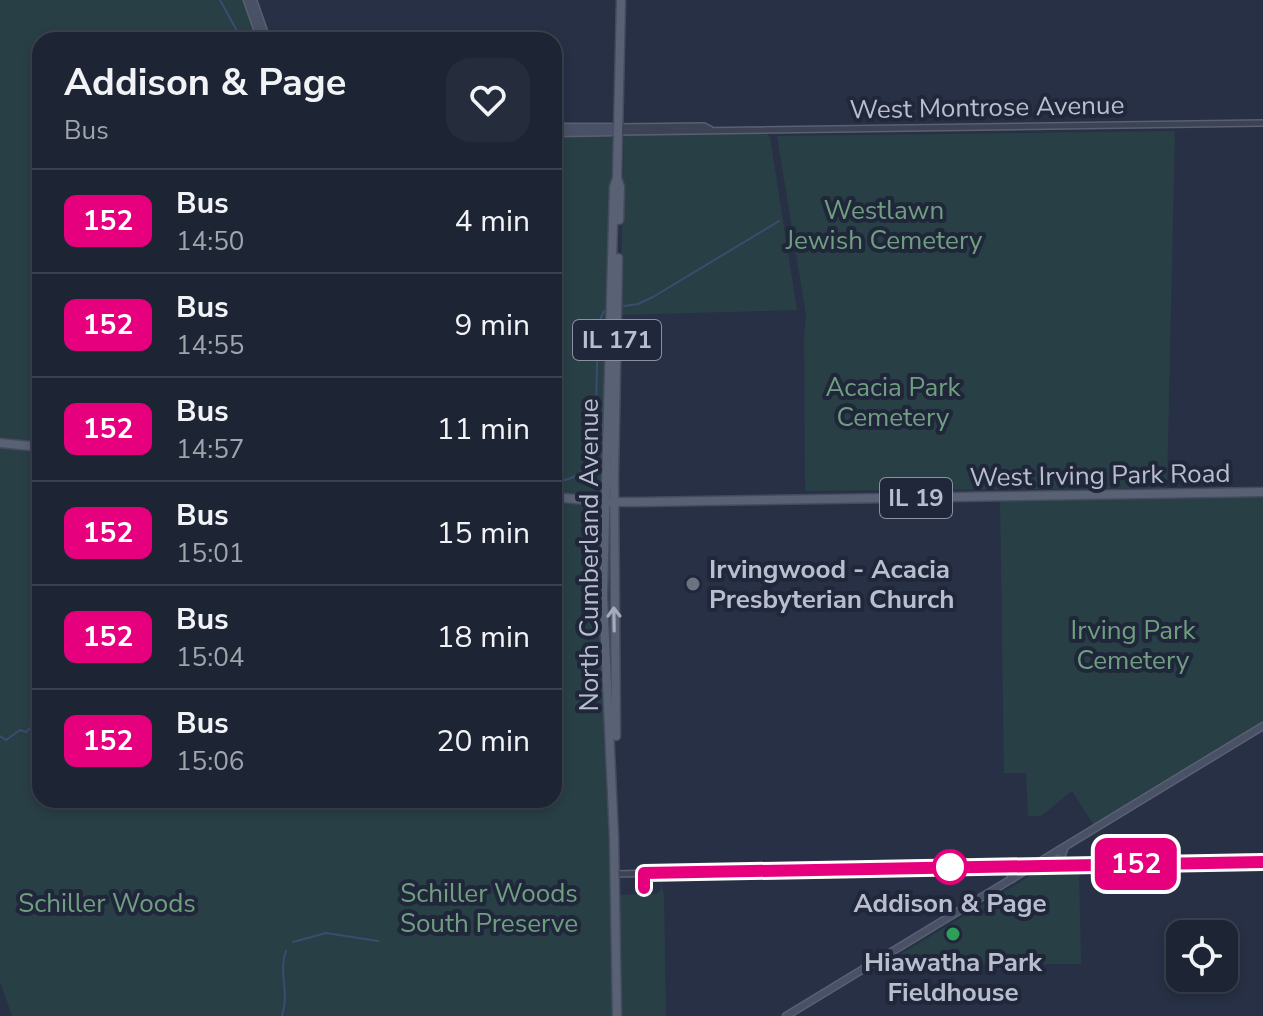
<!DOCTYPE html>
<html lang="en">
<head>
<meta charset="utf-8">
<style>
	body { margin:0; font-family:"Nunito Sans",sans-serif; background:#252c3c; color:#f1f3f6; height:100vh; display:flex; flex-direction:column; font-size:30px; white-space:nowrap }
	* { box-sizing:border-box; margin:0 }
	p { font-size:26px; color:#a0a4ac }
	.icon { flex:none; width:44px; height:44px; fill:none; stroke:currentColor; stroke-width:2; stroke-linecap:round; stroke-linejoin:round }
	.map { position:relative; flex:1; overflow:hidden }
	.details { position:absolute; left:32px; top:32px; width:530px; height:776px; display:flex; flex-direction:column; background:#1d2434; border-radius:24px; box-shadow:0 4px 12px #0003,0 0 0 2px #3b414f }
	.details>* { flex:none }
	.badge { padding:0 16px; border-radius:12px; font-size:28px; line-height:52px }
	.fabs { position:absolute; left:1166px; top:920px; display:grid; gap:16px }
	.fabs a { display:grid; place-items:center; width:72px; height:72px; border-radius:16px; background:#1d2434; box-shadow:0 4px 12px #0003,0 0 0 2px #3b414f; font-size:40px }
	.map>.badge { position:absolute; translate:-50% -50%; box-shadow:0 0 0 4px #fff }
	.round { display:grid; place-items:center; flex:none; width:84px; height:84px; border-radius:24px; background:#252c3c }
	.head { display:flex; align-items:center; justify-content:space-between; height:136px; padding:0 32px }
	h1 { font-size:38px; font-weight:700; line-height:60px }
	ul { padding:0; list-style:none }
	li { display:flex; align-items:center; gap:24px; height:104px; padding:0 32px; border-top:2px solid #3b414f }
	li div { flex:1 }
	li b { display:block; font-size:30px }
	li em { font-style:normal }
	li .badge { min-width:88px; font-weight:700; text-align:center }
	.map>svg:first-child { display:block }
</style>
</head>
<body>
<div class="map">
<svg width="1263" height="1016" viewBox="0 0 1263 1016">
	<rect width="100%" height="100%" fill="#273045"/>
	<!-- green -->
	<g fill="#293f46">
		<polygon points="0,0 245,0 259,40 40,40 40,445 0,441"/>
		<polygon points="1175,131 1167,488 805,491 804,337 806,315 777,136"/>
		<polygon points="765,132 770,137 797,310 620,315 624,137 629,135"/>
		<polygon points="554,135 606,135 612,137 613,143 603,493 596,496 554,493"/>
		<polygon points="0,447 40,451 40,800 554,800 554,502 601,508 615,1016 12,1016 0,982"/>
		<polygon points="1263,496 1263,722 1095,827 1072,791 1041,816 1028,816 1026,773 1004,773 1000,500"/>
		<polygon points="1079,869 1081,964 899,965 899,955 1040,870"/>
		<polygon points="660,877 664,895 666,1016 622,1016 619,895 641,894 641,890 648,895 657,894 661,890"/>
	</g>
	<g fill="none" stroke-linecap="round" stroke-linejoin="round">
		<!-- stream -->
		<g stroke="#3c4b6e" stroke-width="2">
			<polyline points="220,0 242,40"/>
			<polyline points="624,306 638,304 653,297 779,221"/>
			<path d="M554,481C574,482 588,469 595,451L598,324L604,311"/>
			<polyline points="0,736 6,740 20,730 26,732 30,728 40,726"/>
			<polyline points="293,942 326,933 378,941"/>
			<path d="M282,1016C290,990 278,973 286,951"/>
		</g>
		<defs>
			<g id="tertiary">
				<polyline points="618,127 704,126 710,129"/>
				<polyline points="618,132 1263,123"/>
				<polyline points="614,874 1263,862"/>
			</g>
			<g id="secondary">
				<polyline points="247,0 261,40"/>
				<polyline points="253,0 267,40"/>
				<polyline points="554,127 618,127"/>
				<polyline points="554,133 618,132"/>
				<polyline points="1064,849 1061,858 1065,865"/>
				<polyline points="1003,866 1008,868 1012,879"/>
				<polyline points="786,1016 1263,726"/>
			</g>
			<g id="primary">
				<polyline points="617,178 620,187 619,220"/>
				<polyline points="0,443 40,447"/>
				<polyline points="554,497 605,502 640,502 1263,492"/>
				<polyline points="616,736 614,477 618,258"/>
				<polyline points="617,1016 614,837 603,596 614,187 617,178 621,0"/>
			</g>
		</defs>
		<!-- tertiary casing -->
		<use href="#tertiary" stroke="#5a6072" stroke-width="8"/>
		<!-- secondary casing -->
		<use href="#secondary" stroke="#5a6072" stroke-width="9"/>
		<!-- primary casing -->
		<use href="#primary" stroke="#454b5e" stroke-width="11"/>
		<!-- tertiary -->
		<use href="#tertiary" stroke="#3b4354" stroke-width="5"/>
		<!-- secondary -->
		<use href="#secondary" stroke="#495167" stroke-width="6"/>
		<!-- primary -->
		<use href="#primary" stroke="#596174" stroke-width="8"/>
	</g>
	<!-- one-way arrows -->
	<defs><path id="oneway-shaft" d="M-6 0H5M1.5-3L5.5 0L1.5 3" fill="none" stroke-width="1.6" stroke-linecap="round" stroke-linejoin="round" transform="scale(2)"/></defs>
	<use stroke="#a6abbc" href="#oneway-shaft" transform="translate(614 619) rotate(-91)"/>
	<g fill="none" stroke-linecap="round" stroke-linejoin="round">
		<defs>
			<polyline id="line" points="644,888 644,873 1263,862"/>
		</defs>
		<!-- line casing -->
		<use href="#line" stroke="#fff" stroke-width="18"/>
		<!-- line -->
		<use href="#line" stroke="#e6007e" stroke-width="12"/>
	</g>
	<!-- markers -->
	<circle fill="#6b7280" stroke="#20273a" stroke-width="3" cx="693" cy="584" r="8"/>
	<circle fill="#fff" stroke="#e6007e" stroke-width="4" cx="950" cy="867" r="16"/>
	<circle fill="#2e9e5b" stroke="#20273a" stroke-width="3" cx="953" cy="934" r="8"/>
	<g text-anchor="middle" stroke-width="8" stroke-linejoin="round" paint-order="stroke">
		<!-- shield labels -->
		<g fill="#20273a" stroke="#8b91a2" stroke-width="2">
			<rect x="573" y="320" width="88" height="40" rx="6"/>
			<rect x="880" y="478" width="72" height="40" rx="6"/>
		</g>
		<g font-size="24" font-weight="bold" fill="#b9bece">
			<text x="617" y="348">IL 171</text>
			<text x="916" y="506">IL 19</text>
		</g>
		<!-- street labels -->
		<g font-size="26" fill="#b9bece" stroke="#20273a">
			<text transform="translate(987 107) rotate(-1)" y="9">West Montrose Avenue</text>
			<text transform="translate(1100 475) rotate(-1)" y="9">West Irving Park Road</text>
			<text transform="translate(589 555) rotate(-90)" y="9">North Cumberland Avenue</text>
		</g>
		<!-- park labels -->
		<g font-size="26" fill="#6f9f80" stroke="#20273a">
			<text x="884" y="219">Westlawn<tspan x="884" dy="30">Jewish Cemetery</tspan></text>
			<text x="893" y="396">Acacia Park<tspan x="893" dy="30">Cemetery</tspan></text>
			<text x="1133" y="639">Irving Park<tspan x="1133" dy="30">Cemetery</tspan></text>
			<text x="489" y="902">Schiller Woods<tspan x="489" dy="30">South Preserve</tspan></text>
			<text x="107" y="912">Schiller Woods</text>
		</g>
		<!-- poi labels -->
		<g font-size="26" font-weight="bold" fill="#b9bece" stroke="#20273a" text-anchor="start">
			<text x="709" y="578">Irvingwood - Acacia<tspan x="709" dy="30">Presbyterian Church</tspan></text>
			<text x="953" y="971" text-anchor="middle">Hiawatha Park<tspan x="953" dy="30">Fieldhouse</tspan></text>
		</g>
		<!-- stop labels -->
		<g font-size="26" font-weight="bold" fill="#b9bece" stroke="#20273a">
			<text x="950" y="912">Addison &amp; Page</text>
		</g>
	</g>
</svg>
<div class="fabs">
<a><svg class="icon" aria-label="locate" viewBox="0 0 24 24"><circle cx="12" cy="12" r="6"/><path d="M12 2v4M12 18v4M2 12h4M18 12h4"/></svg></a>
</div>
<b class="badge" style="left:1136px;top:864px;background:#e6007e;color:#fff">152</b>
<section class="details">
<div class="head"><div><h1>Addison &amp; Page</h1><p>Bus</p></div><a class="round"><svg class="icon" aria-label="heart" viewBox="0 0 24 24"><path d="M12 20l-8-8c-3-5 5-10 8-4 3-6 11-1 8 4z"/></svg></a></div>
<ul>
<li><span class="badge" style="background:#e6007e;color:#fff">152</span><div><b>Bus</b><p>14:50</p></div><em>4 min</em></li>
<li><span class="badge" style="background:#e6007e;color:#fff">152</span><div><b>Bus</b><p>14:55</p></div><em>9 min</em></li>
<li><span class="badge" style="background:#e6007e;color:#fff">152</span><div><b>Bus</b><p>14:57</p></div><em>11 min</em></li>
<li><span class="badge" style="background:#e6007e;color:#fff">152</span><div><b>Bus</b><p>15:01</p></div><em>15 min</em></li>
<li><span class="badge" style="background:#e6007e;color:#fff">152</span><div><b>Bus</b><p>15:04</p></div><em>18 min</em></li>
<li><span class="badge" style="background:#e6007e;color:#fff">152</span><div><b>Bus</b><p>15:06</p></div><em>20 min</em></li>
</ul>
</section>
</div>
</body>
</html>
